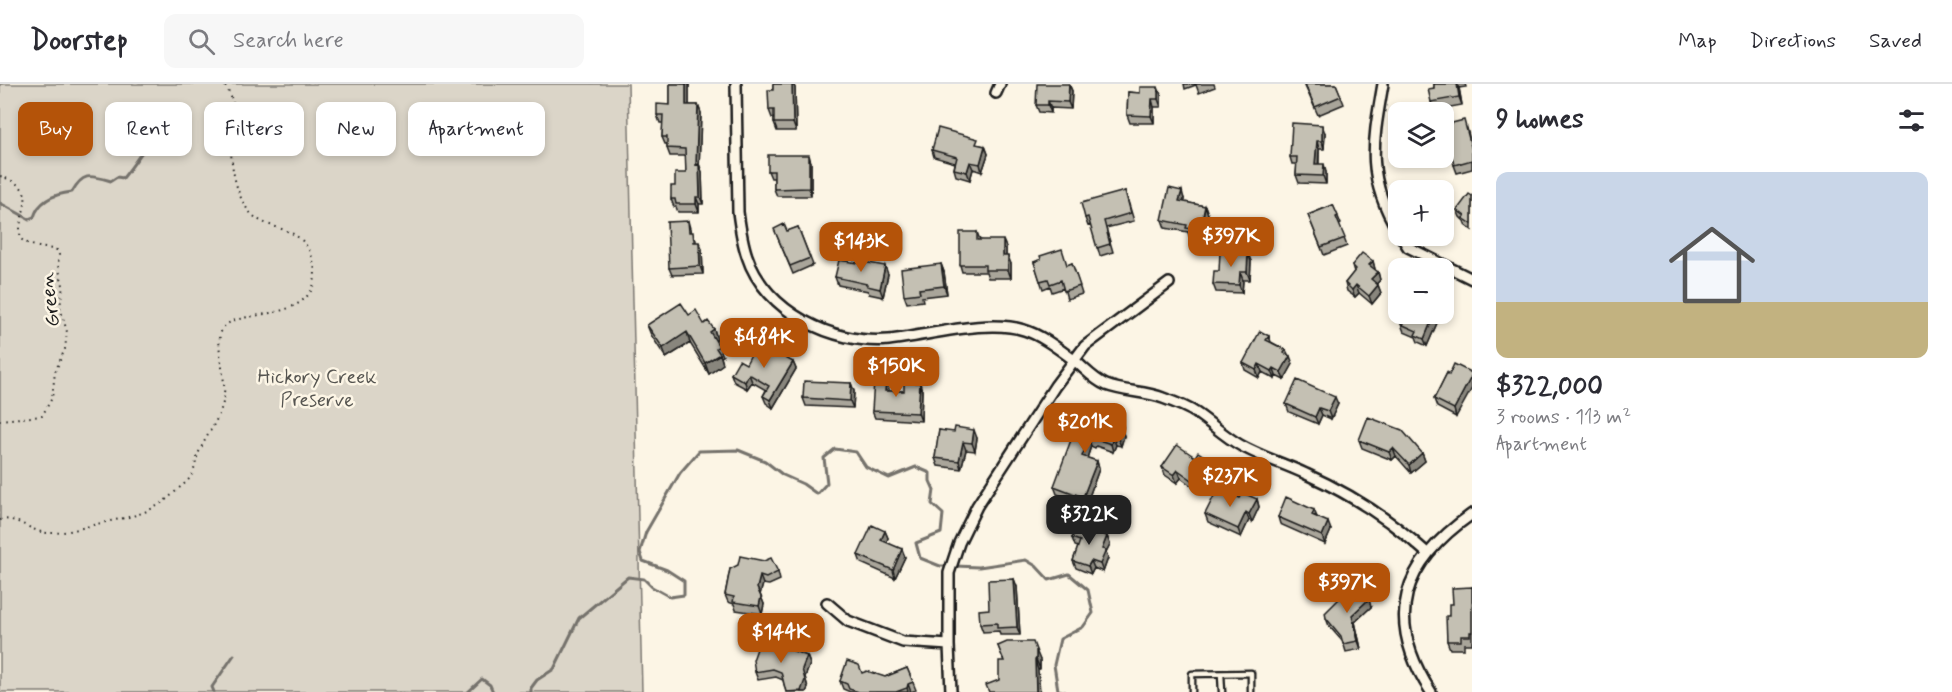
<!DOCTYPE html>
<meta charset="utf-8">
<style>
:root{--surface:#fff;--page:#f7f7f7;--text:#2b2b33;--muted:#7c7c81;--line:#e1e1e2;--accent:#b45309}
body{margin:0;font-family:Mynerve,sans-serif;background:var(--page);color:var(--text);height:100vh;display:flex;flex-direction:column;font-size:22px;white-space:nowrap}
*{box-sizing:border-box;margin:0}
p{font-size:20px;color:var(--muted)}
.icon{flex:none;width:33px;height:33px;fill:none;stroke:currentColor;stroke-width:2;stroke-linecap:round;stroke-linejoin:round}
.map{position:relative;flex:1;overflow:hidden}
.panel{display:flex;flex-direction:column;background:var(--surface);width:480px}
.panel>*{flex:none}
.banner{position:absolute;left:18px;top:18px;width:570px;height:54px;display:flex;gap:12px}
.tools{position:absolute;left:1388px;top:18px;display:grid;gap:12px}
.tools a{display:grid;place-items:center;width:66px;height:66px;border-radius:12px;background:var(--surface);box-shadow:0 3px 9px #0003;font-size:30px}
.price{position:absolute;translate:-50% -51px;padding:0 14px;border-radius:12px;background:var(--accent);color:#fff;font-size:20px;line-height:39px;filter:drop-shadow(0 2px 3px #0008)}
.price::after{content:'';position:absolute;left:50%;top:36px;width:18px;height:14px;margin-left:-9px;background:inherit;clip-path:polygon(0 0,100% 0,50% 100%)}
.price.active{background:#222;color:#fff}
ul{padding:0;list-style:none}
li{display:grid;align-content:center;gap:12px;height:318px;padding:0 24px}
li+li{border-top:2px solid var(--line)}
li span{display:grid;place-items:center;height:186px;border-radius:12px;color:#555}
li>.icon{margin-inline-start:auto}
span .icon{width:108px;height:108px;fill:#fffc;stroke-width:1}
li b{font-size:26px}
h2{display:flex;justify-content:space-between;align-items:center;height:72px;padding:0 24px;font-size:26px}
.chip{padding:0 21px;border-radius:12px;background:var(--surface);box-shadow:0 3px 9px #0003;font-size:21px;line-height:54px}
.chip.active{background:var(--accent);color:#fff}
header{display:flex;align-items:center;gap:36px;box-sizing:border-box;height:84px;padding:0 30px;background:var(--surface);border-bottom:2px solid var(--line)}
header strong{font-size:28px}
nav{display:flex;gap:33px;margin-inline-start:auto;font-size:21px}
.search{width:420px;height:54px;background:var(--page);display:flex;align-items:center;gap:15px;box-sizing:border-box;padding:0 21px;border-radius:12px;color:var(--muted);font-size:22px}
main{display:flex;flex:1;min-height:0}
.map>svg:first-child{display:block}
.green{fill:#dbd5c8;stroke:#7c7872;stroke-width:1.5}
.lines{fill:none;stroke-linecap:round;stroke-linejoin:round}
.stream{stroke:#75726c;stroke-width:3}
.service-casing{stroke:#1c1c1c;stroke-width:9}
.minor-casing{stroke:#1c1c1c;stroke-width:14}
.path{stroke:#1c1c1c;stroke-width:2;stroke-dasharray:1.5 4.5;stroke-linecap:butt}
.service{stroke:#fcf5e5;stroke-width:4.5}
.minor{stroke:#fcf5e5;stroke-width:9}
.wall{fill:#a9a59a;stroke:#1c1c1c;stroke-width:1.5}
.shaded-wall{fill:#89867d;stroke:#1c1c1c;stroke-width:1.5}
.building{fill:#c4c0b3;stroke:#1c1c1c;stroke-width:1.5}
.labels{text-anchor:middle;stroke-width:5;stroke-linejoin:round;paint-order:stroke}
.street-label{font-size:20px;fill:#1c1c1c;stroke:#fcf5e5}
.park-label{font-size:20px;fill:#555450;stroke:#fcf5e5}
</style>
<header>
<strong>Doorstep</strong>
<div class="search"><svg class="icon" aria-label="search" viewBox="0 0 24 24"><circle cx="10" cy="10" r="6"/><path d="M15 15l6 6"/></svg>Search here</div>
<nav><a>Map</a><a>Directions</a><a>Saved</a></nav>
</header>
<main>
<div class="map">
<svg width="1472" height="608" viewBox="0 0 1472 608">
<rect width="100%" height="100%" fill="#fcf5e5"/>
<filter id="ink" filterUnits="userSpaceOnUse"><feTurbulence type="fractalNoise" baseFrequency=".0167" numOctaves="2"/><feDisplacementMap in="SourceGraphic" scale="12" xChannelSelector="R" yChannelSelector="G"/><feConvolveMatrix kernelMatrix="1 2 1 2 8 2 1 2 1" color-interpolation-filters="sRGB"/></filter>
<g filter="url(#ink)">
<path class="green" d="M0,0h628l14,608h-642z"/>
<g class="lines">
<path class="stream" d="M0,119l29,16 5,-2c5,-17 21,-23 38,-25 11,-20 18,-17 39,-11l6,-4 6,1c10,-12 17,-24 27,-37l-2,-8 4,-9
M955,482l24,1 47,-7 10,6 13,14 20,-6 19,16 5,23 -10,14 -23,12 -6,26 4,25 7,2
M214,608l-2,-5 22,-32
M468,608l14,-13 8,6 3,7
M531,608v-4l6,-8 17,-11 25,-51 49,-41 16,2 8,8 18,10 14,-2v-14l-17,-11 -24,-9 -3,-9 6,-20 34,-59 19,-22 39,-1 27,11 18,14 20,9 14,10 10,-11 -3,-25 11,-9 21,3 10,15 23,11 27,-11 14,6v8l4,9 -2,14 11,10 -2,19 -25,10 4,15 20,8h8"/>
<defs>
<path id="service" d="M1221,590l1,18
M1192,608v-18l59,-1v19"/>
<path id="minor" d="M736,0l2,128c2,15 4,30 9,44 18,56 87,89 142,84 39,-4 98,-22 135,-10 17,5 35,19 50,30 11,9 19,19 32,25 18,7 39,6 57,13 11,4 24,9 33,15 15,10 28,23 44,32 21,12 45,19 66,29 45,20 85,46 121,79
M1383,0c-10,58 -18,93 15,147
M996,9l4,-9
M1401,152l7,11 64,32
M827,519l21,18 55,21 46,3
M951,608l-2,-47v-72l10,-30 18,-37 78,-120 30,-40 84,-63
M1431,608c-48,-74 -29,-129 41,-178"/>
</defs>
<use href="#service" class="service-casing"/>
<use href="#minor" class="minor-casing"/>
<path class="path" d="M0,92c46,15 14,36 21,63 11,9 23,8 36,11l2,5 -1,11 5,19 -3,22 7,25 -2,17 -10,23 -3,26 -10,18 -42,4
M0,436c17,-4 31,12 47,13 18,1 37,-6 54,-10 33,-7 52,-9 77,-34 6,-5 13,-10 15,-17 3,-7 3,-15 7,-22 7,-15 17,-28 22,-44 8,-24 -9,-60 0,-76 10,-20 65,-9 86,-35 7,-8 8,-19 6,-30 -9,-45 -48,-30 -66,-55 -13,-17 -18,-49 -17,-70 1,-27 10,-28 -7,-56"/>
<use href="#service" class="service"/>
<use href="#minor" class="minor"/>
</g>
<path class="wall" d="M670,0h19v21h9l3,8 -2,51 3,8 1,32h-4v8h-21l-2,-5h-2l-3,-8 4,-13 11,-13v-17h-16l-3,-8v-4h-2l-3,-7 1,-14h-3l-3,-8 13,-10z
M773,0h20l2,4 1,43h-19l-3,-8v-5h-2l-3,-8 4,-20z
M1069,0l3,7 -1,18 -20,-1v5l-12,-1 -3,-7z
M1184,0h30l1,3 -16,6 -3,-8 -11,4z
M1304,0h32l8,20 -26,11z
M1434,0h31l1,3 -7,1 3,17 -28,5 -3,-8 3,-14z
M1128,8l33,3v12h-7v16h-24l-3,-8z
M1467,44l5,20v21l-15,4 -3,-8z
M1325,49l-1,16h-5v15l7,8v12l-27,-1 -3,-8 1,-11h-5l-2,-7z
M980,61l5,1 3,8 -6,18 -9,-3 -3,11 -14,-4 -2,-7 1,-6 -21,-6 -2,-7z
M811,78v34h-34l-3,-7v-11h-3l-3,-7z
M1125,107l9,30 -28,7 7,24 -13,4 -9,-31 -3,1 -3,-8z
M1472,112v34l-6,-4 -2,-5 -4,-4 -3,-7z
M1184,115v3l21,4 3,8 -5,25 -14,-3 -1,-4 -23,-4 -3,-8z
M1333,121l8,19 -2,1 8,21 -23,9 -16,-40z
M688,137l3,11 5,8v2l6,7 1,25 -31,1 -3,-7z
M798,143l15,38 -20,9 -16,-38z
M977,148l3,8 26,7v9l5,8v14h-23l-2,-6h-24l-2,-7z
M1251,177l-1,19h-7l-1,13 -26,-1 -3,-8 6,-13z
M1373,177l2,9 3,2 2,8 -3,4 1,1 3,8 -9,11 -13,-11 -4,4 -8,-6 -2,-8 9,-11 -2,-7z
M1034,178l34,3 4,-2 10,31 -15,5 -3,-11 -12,4 -2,-6 -7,3z
M941,180l3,8 3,22 -25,3 1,4 -16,2 -3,-8z
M888,190l-5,23 -14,-3 -1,-3 -30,-6 -3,-8z
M1395,229l39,2 3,8 -10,23 -9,-4 -2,-5 -12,-5 -3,-8 1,-2 -4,-1z
M704,240l10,5 3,10 -1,2 3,5 4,10 -2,1 2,7 -14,10 -19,-31 -24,15 -15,-23 -4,-10z
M1269,252l2,6 15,8 7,14 -9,16 -8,-4 -1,3 -13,-7 -3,6 -14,-8 -2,-7z
M764,266l29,12 3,7 -23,39 -7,-5 -3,-7 3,-6 -14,-8 -5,7 -13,-7 -3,-8 15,-10z
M1447,289l9,44 -19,-10 -3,-8z
M886,297l3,10h15l18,-1 -1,31 -46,-3 -3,-7z
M851,299l3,8 -1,17 -47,-2 -3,-8z
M1286,320h52l-7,15 -9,-4 -4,9 -29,-12z
M1095,343h28l-1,3 2,6 -3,10 -5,-1 -3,7 -17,-6 -1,2 -4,-2 -4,12 10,3 2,8 -13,36 -29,-11 -3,-8z
M939,346l38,8 -2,13 -9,-1 -5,19 -23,-3 -3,-8z
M1359,356l63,13 3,8 -14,12 -15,-17 -4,4 -30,-12z
M1162,383l50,1 -15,22 -16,-12 -4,5 -12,-8z
M1240,414l17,1 2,8 -7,15 -3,-2 -8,17 -33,-15 -3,-8z
M1278,433l53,13 -6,14 -45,-20z
M885,447l3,7 -2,4 19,15 -10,21 -34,-15 -3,-8z
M1107,452l3,8 -4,8 2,6 -5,14 -9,-4 -3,6 -15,-6 -3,-7 5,-14 -3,-1 -3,-8z
M730,485l48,3 2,8 -11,5 -6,-1 -3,10 4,10 -2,10 -26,-4 -2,-6 -6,-2 -3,-7z
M1014,495l3,8 3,48h-20l-1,-4 -16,1 -3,-8 9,-15z
M1472,503v57h-8v5h-14l-3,-8 2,-25 4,-12z
M1371,523l-16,15 6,27 -15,3 -3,-10 -14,-16 -3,-8z
M770,558l37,14 3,8 -5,13 3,11 -2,4h-20l-3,-12 -7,-3 -18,3 -3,-8z
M998,562l42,14v9l-41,11 5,-19z
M907,584l9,22 -5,2h-61l-7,-3 -3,-8 22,-8 23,4z"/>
<path class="shaded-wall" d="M686,0h3v28l-3,-7z
M792,0h1l2,4 1,43 -3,-8z
M1069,0l3,7 -1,18 -3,-7z
M1457,0l2,4 3,17 -3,-8z
M1158,3l3,8v12l-3,-8z
M1152,15l2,8v16l-3,-7z
M1048,17l3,7v5l-3,-8z
M698,21l3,8 -2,59 -3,-7z
M1322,41l3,8 -1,16 -2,-8z
M1317,57l2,8 -1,22 -3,-7z
M985,62l3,8 -6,18 -2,-8z
M809,71l2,7v34l-2,-8z
M970,78l3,7 -3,11 -3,-8z
M699,80l3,8 1,32 -3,-7z
M1324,80l2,8v12l-3,-8z
M1182,107l2,8 -2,10 -3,-8z
M696,113l3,7v8l-3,-8z
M1205,122l3,8 -5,25 -3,-8z
M1003,156l3,7v17l-3,-8z
M699,158l3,7 1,25 -3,-8z
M1248,169l3,8 -1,19 -3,-8z
M1008,172l3,8v14l-3,-8z
M1373,177l2,8 -3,4 -3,-8z
M941,180l3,8 3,22 -3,-8z
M885,182l3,8 -5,23 -3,-8z
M1240,188l3,8 -1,13 -3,-8z
M1378,188l2,8 -6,7 -3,-8z
M1356,201l3,8 -4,4 -3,-7z
M1378,201l3,8 -9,11 -3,-8z
M1434,231l3,8 -10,23 -3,-7z
M714,245l3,10 -3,3 -4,-10z
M687,248l3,11 -24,15 -3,-10z
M720,270l3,10 -14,10 -4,-11z
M1290,272l3,8 -9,16 -3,-8z
M793,278l3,7 -23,39 -3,-8z
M1259,280l3,8 -3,6 -3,-8z
M1274,284l2,8 -1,3 -3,-8z
M749,290l3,8 -5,7 -2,-7z
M1472,291v13l-16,29 -2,-8z
M886,297l3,8 -1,9 -3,-7z
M851,299l3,8 -1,17 -3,-7z
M920,299l2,7 -1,31 -3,-8z
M1335,313l3,7 -7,15 -3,-8z
M1319,324l3,7 -4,9 -3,-7z
M1121,335l2,8 -1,3 2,6 -3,10 -3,-7v-12z
M974,346l3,8 -2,13 -3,-8z
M1113,353l3,8 -3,7 -2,-8z
M1089,355l2,7 -6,18 -3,-8z
M963,358l3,8 -5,19 -2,-8z
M1393,364l3,8 -4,4 -3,-8z
M1422,369l3,8 -14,12 -2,-8z
M1210,376l2,8 -15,22 -2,-8z
M1097,377l2,8 -13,36 -3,-8z
M1178,386l3,8 -4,5 -3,-8z
M1257,415l2,8 -7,15 -3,-8z
M1314,426l3,7 -5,-2z
M1246,428l3,8 -8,17 -3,-8z
M1328,438l3,8 -6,14 -3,-8z
M885,447l3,7 -4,10 -3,-8z
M1107,452l3,8 -4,8 2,6 -5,14 -3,-8 2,-15z
M902,465l3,8 -10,21 -2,-8z
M1091,477l3,7 -3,6 -3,-8z
M760,492l3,8 -3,11 -3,-7z
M1014,495l3,8 3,48 -3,-8z
M761,513l3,7 -2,10 -3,-8z
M1369,515l2,8 -16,15 6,27 -3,-8 -6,-26z
M1036,566l4,10v9l-4,-10z
M807,572l3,8 -5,13 3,11 -2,4h-5l1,-23z
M1035,576l3,10 2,22h-4z
M908,600l3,8h-3l-1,-4z"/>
<path class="building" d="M670,0h16v21h12l-2,60 3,-1 1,33h-4v7h-20l-1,-5h-4v-13h4v-13h11l-1,-24 -18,-1v-11h-5l1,-22h-6v-11l13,1z
M773,0h19l1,39h-19v-13h-5l-1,-20h5z
M1037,0h32l-1,18 -20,-1v4h-12z
M1305,0h31l5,12 -26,11z
M1434,0h23l2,13 -28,5 -3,-13 6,-1z
M1140,3h18v12h-6l-1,17 -24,-1 1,-23 12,1z
M1464,36l8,30v10l-18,5 -10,-40z
M1292,39l30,2v16h-5l-2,23h9l-1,12 -27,-1 1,-18h-7z
M938,44l40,11 -2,5 9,2 -5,18 -10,-2 -3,10 -13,-3 3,-12 -25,-7z
M768,71h41v33l-35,1v-18h-6z
M1169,104l13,3 -3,10 26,5 -5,25 -14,-3 1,-3 -25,-5z
M1125,107l6,22 -27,8 6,23 -13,4 -9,-31 -3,1 -4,-15z
M1469,110l3,2v28l-9,-6 2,-2 -8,-6z
M1333,121l5,11 -2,1 9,21 -24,9 -13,-32z
M688,137l1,11h4l1,10h5l1,24 -31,2 -2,-46z
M784,140l3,7 11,-4 12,31 -20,8 -16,-37z
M960,148h17v8h26v16h5v14h-23v-5h-25z
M1062,165l5,16 5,-2 8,23 -16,5 -3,-11 -11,4 -2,-5 -8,2 -6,-19 7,-3 -1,-3z
M1220,168l28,1 -1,19h-7l-1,13 -26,-1 1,-13h5z
M1362,169l11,8 -4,4 9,7 -7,7 7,6 -9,11 -13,-11 -4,5 -7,-7 11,-14 -4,-4z
M839,176l19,3v-2l27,5 -5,23 -13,-3v-2l-32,-7z
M941,180l3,22 -25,3 1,4 -16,2 -3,-26z
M681,219l8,12 7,-5 8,14 4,-3 6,8 -4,3 9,14 -3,2 4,6 -15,9 -18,-31 -24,16 -16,-23z
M1398,222v8h31l5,1 -10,24 -9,-4 2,-4 -16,-7 3,-7 -9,-4z
M1260,247l9,5 -3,4 20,10 -2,3 6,3 -9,16 -7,-4 -2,3 -13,-7 -3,6 -13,-7z
M756,261l8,5 2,-3 27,15 -23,38 -7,-4 6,-10 -20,-12 -4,8 -14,-8 8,-14 7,4z
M1454,280l18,9v2l-18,34 -20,-10 13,-26 2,2z
M874,296l12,1 -1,10h19v-9l16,1 -2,30 -46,-2z
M1297,296l38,17 -7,14 -9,-3 -4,9 -29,-13z
M804,297l47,2 -1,18 -47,-3z
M1100,328l21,7 -3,8 3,1 -3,11 -5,-2 -2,7 -18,-6v2l-4,-1 -7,17 15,5 -14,36 -29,-11 24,-65 17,6z
M1368,333l34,13 20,23 -13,12 -16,-17 -4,4 -30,-12z
M955,343l19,3 -2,13 -9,-1 -4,19 -24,-3 4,-28 15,2z
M1177,361l18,12 3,-5 12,8 -15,22 -17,-12 -4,5 -12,-8z
M1218,404l22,10 3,-5 14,6 -8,15 -3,-2 -8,17 -33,-15z
M1286,413l28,13 -2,5 16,7 -6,14 -44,-19z
M872,441l13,6 -4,9 21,9 -9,21 -35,-15z
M1078,441l29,11 -5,13 4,1 -6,14 -9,-3 -3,5 -15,-5 7,-20 -8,-3z
M740,472l24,5 7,-3 7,14 -12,6 -6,-2 -3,12 4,9 -2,9 -26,-4 1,-5 -9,-2 5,-26 8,-4z
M1014,495l3,48 -20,1v-5l-17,1 -1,-14 10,-1 -1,-29z
M1354,500l15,15 -17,16 6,26 -15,3 -2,-8 -15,-18 -1,-5z
M1472,503v45h-2v4h-9v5h-14l-1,-25h3v-12h4l-1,-16z
M770,556v2l37,14 -5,13 3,11 -4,11 -15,1 -5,-20 -8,-3 -18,3 -2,-12 6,-17z
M1007,558h26l3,8v9l-1,1 1,32h-47l-3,-7 13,-5v-19h5l-6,-15z
M847,577l12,4 3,8 5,-2 18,6 22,-9 6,14 -5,2 -1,4 -11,4h-37l-10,-3 -2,-5 -7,-3z"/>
</g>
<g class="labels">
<g class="street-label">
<text transform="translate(49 216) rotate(-97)" y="7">Green</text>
</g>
<g class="park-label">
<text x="317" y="299">Hickory Creek<tspan x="317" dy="23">Preserve</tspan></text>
</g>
</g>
</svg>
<div class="tools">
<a><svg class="icon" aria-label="layers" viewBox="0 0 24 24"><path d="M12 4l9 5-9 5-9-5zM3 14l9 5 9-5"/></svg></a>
<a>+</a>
<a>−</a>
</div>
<b class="price" style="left:1231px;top:184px">$397K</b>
<b class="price" style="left:861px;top:189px">$143K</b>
<b class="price" style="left:764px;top:285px">$484K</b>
<b class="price" style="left:896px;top:314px">$150K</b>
<b class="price" style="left:1085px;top:370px">$201K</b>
<b class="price" style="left:1230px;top:424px">$237K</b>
<b class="price active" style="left:1089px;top:462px">$322K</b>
<b class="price" style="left:1347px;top:530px">$397K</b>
<b class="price" style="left:781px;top:580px">$144K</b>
<div class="banner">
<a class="chip active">Buy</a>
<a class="chip">Rent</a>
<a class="chip">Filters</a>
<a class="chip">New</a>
<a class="chip">Apartment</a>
</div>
</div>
<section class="panel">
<h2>9 homes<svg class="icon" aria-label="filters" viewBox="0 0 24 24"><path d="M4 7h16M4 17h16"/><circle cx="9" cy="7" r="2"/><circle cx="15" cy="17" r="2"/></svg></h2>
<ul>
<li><span style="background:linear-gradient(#c9d6e8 70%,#c2b280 0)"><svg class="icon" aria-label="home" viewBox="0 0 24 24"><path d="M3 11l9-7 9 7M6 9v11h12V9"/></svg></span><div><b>$322,000</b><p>3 rooms · 113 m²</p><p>Apartment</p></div></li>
</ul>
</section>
</main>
